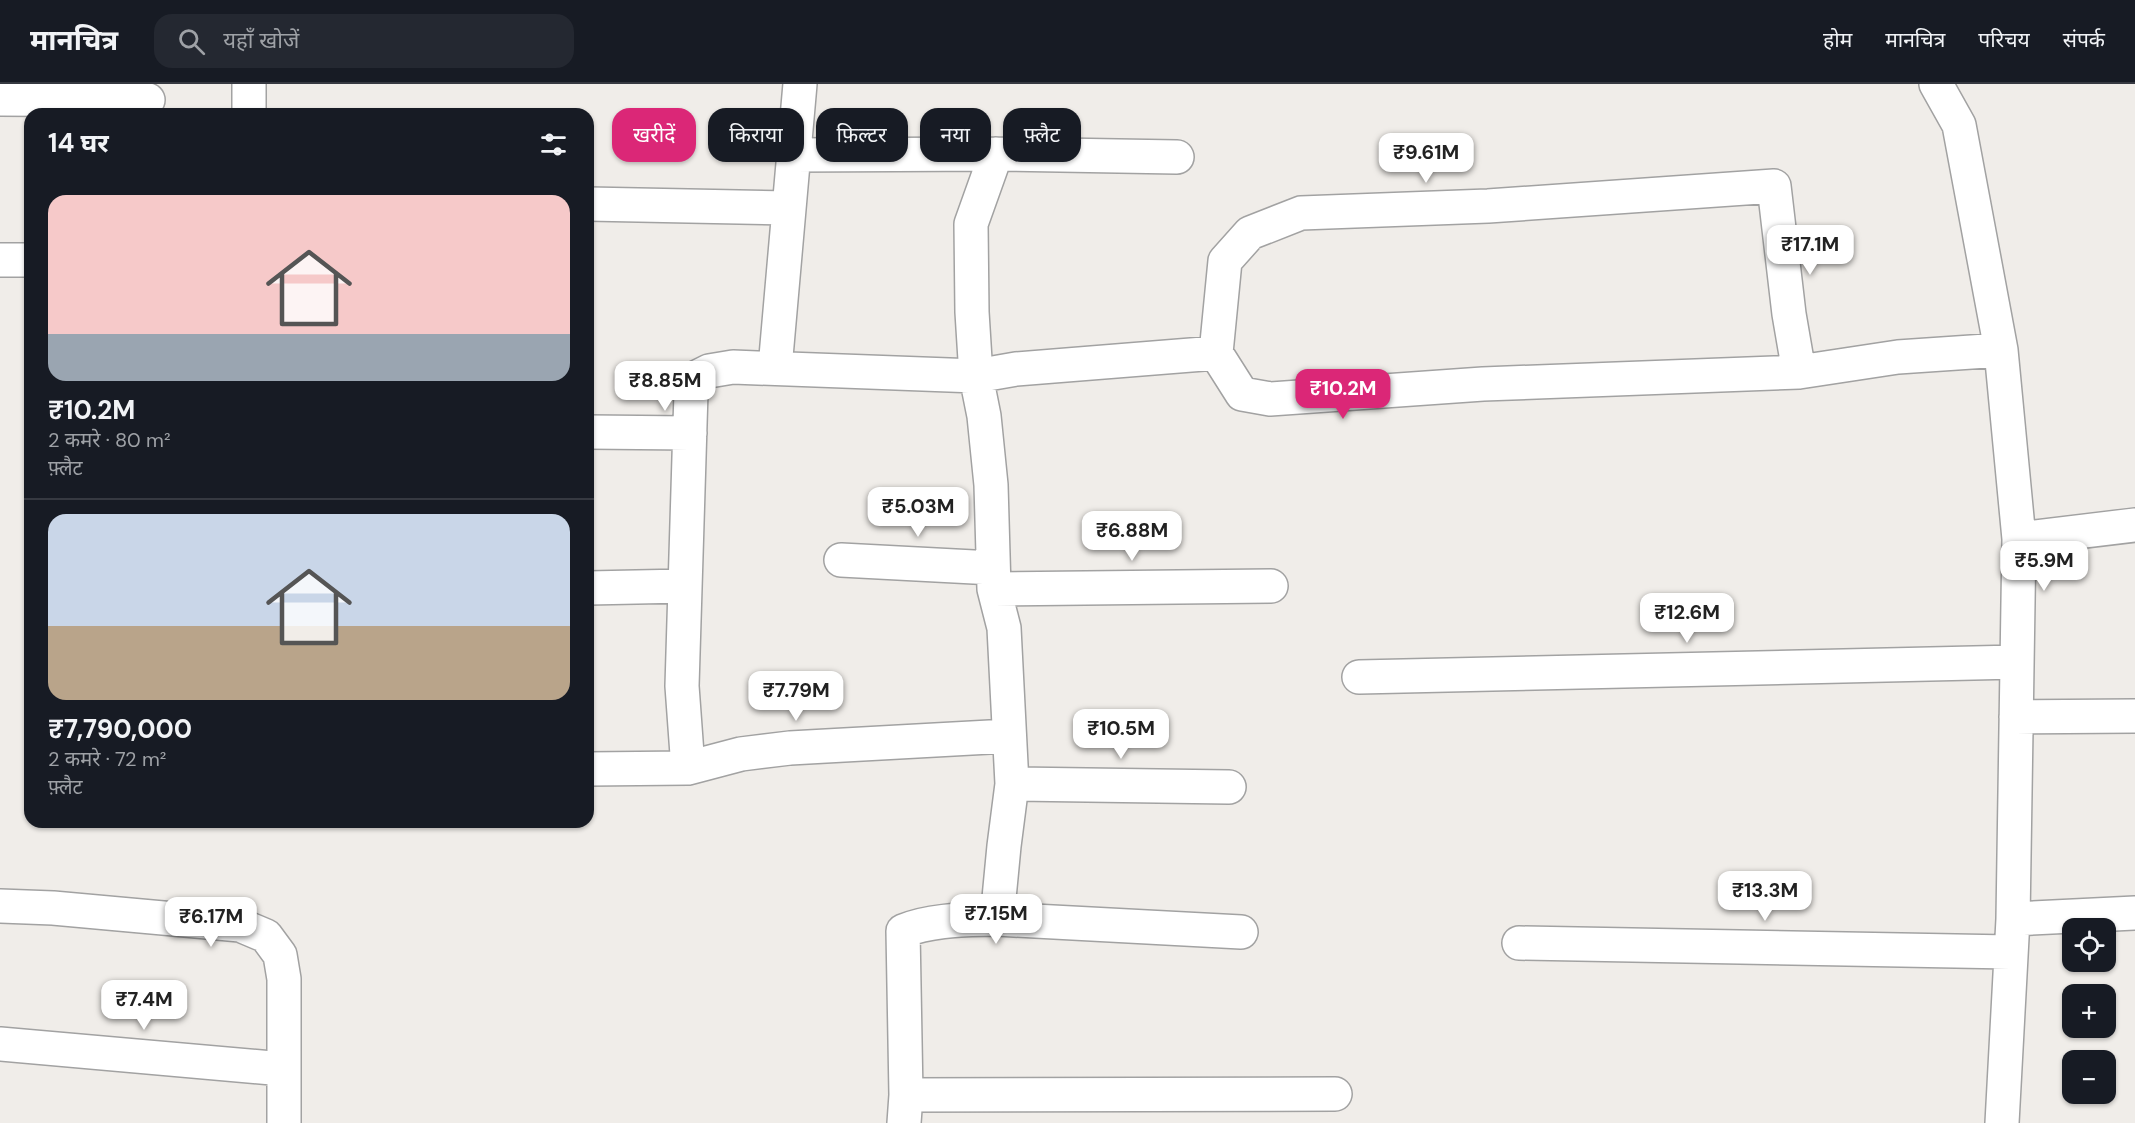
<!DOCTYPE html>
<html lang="hi">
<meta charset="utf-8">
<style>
:root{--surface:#171b24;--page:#242831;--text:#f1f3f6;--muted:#9ea1a6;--line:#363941;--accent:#db2777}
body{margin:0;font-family:"DM Sans","Noto Sans Devanagari",sans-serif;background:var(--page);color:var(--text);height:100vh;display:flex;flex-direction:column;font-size:22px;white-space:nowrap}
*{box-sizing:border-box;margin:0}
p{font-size:20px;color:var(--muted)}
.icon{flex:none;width:33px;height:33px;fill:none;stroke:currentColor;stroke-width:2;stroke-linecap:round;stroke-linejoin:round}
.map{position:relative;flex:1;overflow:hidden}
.details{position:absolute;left:24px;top:24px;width:570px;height:720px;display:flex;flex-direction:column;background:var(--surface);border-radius:18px;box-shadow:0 2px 4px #0004}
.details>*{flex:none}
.top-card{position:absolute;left:612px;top:24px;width:570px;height:54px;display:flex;gap:12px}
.fabs{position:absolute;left:2062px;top:834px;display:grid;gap:12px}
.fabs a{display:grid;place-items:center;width:54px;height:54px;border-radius:12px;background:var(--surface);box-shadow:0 2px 4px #0004;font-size:30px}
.price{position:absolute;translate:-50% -51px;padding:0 14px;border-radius:12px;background:#fff;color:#222;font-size:20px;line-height:39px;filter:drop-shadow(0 2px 3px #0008)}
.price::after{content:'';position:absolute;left:50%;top:36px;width:18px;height:14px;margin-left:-9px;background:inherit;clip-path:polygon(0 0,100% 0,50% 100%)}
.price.selected{background:var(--accent);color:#fff}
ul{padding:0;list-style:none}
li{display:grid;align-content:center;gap:12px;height:318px;padding:0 24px}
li+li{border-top:2px solid var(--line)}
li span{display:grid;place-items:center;height:186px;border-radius:18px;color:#555}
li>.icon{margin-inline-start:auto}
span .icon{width:108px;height:108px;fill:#fffc;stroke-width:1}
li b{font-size:26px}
h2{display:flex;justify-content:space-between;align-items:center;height:72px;padding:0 24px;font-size:26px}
.pill{padding:0 21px;border-radius:18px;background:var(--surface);box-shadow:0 2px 4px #0004;font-size:21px;line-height:54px}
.pill.selected{background:var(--accent);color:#fff}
header{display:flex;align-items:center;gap:36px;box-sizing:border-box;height:84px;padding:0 30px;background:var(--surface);border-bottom:2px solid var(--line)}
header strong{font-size:28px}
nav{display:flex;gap:33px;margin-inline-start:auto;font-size:21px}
.search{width:420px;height:54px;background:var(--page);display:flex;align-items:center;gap:15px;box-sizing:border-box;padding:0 21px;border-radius:18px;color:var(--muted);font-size:22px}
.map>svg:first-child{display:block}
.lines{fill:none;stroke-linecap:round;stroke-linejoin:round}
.street-casing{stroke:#a2a2a2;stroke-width:36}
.street{stroke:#fff;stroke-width:33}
</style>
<header>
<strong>मानचित्र</strong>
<div class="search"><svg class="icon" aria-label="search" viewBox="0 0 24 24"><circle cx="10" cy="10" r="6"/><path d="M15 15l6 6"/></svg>यहाँ खोजें</div>
<nav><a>होम</a><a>मानचित्र</a><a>परिचय</a><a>संपर्क</a></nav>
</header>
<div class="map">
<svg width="2135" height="1039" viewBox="0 0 2135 1039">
<rect width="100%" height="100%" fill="#f0ede9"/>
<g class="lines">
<defs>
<path id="street" d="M1936,0l23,41 42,225 18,189 -6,380 -11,204
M0,15l148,1
M249,30v-30
M996,70l-25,70 1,88 4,64 40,-7 200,-16 26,41 28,5 213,-15 316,-12 99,-15 103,-7
M794,71l202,-1 181,3
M588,120l201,4
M0,176h30
M1216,269l9,-92 25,-28 51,-20 187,-7 286,-20 15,128 10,58
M775,284l25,-284
M588,348l102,1
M2019,455l116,-14
M841,476l152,8
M588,504l97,-2
M994,505l277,-3
M1359,593l658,-15
M2016,633l119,-1
M688,684l-6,-82 9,-294 6,-15 12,-6 24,-4 243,9 8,40 7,69 3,104 10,39 8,156 -8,62 -7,73
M588,685l100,-1 53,-14 49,-6 218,-12
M1012,700l217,3
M0,822l53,2 187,17 26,11 14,19 4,24v144
M2013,835l122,-6
M1519,859l491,9
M0,960l283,25
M906,1011l429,-1
M904,1039l2,-28 -3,-164c30,-12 63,-11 94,-12l244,13"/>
</defs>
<use href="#street" class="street-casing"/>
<use href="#street" class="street"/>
</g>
</svg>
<div class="fabs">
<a><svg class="icon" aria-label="locate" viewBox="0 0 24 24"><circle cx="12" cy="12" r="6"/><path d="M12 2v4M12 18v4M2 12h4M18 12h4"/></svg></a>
<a>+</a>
<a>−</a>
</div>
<b class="price" style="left:1426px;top:100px">₹9.61M</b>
<b class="price" style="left:1810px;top:192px">₹17.1M</b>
<b class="price" style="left:665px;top:328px">₹8.85M</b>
<b class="price selected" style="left:1343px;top:336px">₹10.2M</b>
<b class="price" style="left:918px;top:454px">₹5.03M</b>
<b class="price" style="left:1132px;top:478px">₹6.88M</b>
<b class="price" style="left:2044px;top:508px">₹5.9M</b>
<b class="price" style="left:1687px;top:560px">₹12.6M</b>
<b class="price" style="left:796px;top:638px">₹7.79M</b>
<b class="price" style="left:1121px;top:676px">₹10.5M</b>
<b class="price" style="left:1765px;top:838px">₹13.3M</b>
<b class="price" style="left:996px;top:861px">₹7.15M</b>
<b class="price" style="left:211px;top:864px">₹6.17M</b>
<b class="price" style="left:144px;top:947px">₹7.4M</b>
<div class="top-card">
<a class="pill selected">खरीदें</a>
<a class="pill">किराया</a>
<a class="pill">फ़िल्टर</a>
<a class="pill">नया</a>
<a class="pill">फ़्लैट</a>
</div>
<section class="details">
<h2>14 घर<svg class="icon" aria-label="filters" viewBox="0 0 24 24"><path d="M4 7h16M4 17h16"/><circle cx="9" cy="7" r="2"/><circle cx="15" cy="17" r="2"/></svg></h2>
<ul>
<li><span style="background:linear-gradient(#f6c9c9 75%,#9aa5b1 0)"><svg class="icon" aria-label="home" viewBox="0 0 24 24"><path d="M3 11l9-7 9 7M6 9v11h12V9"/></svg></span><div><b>₹10.2M</b><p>2 कमरे · 80 m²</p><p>फ़्लैट</p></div></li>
<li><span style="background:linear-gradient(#c9d6e8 60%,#b9a48a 0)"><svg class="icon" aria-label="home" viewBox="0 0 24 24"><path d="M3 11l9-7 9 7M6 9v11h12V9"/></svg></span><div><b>₹7,790,000</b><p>2 कमरे · 72 m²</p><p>फ़्लैट</p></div></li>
</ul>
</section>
</div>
